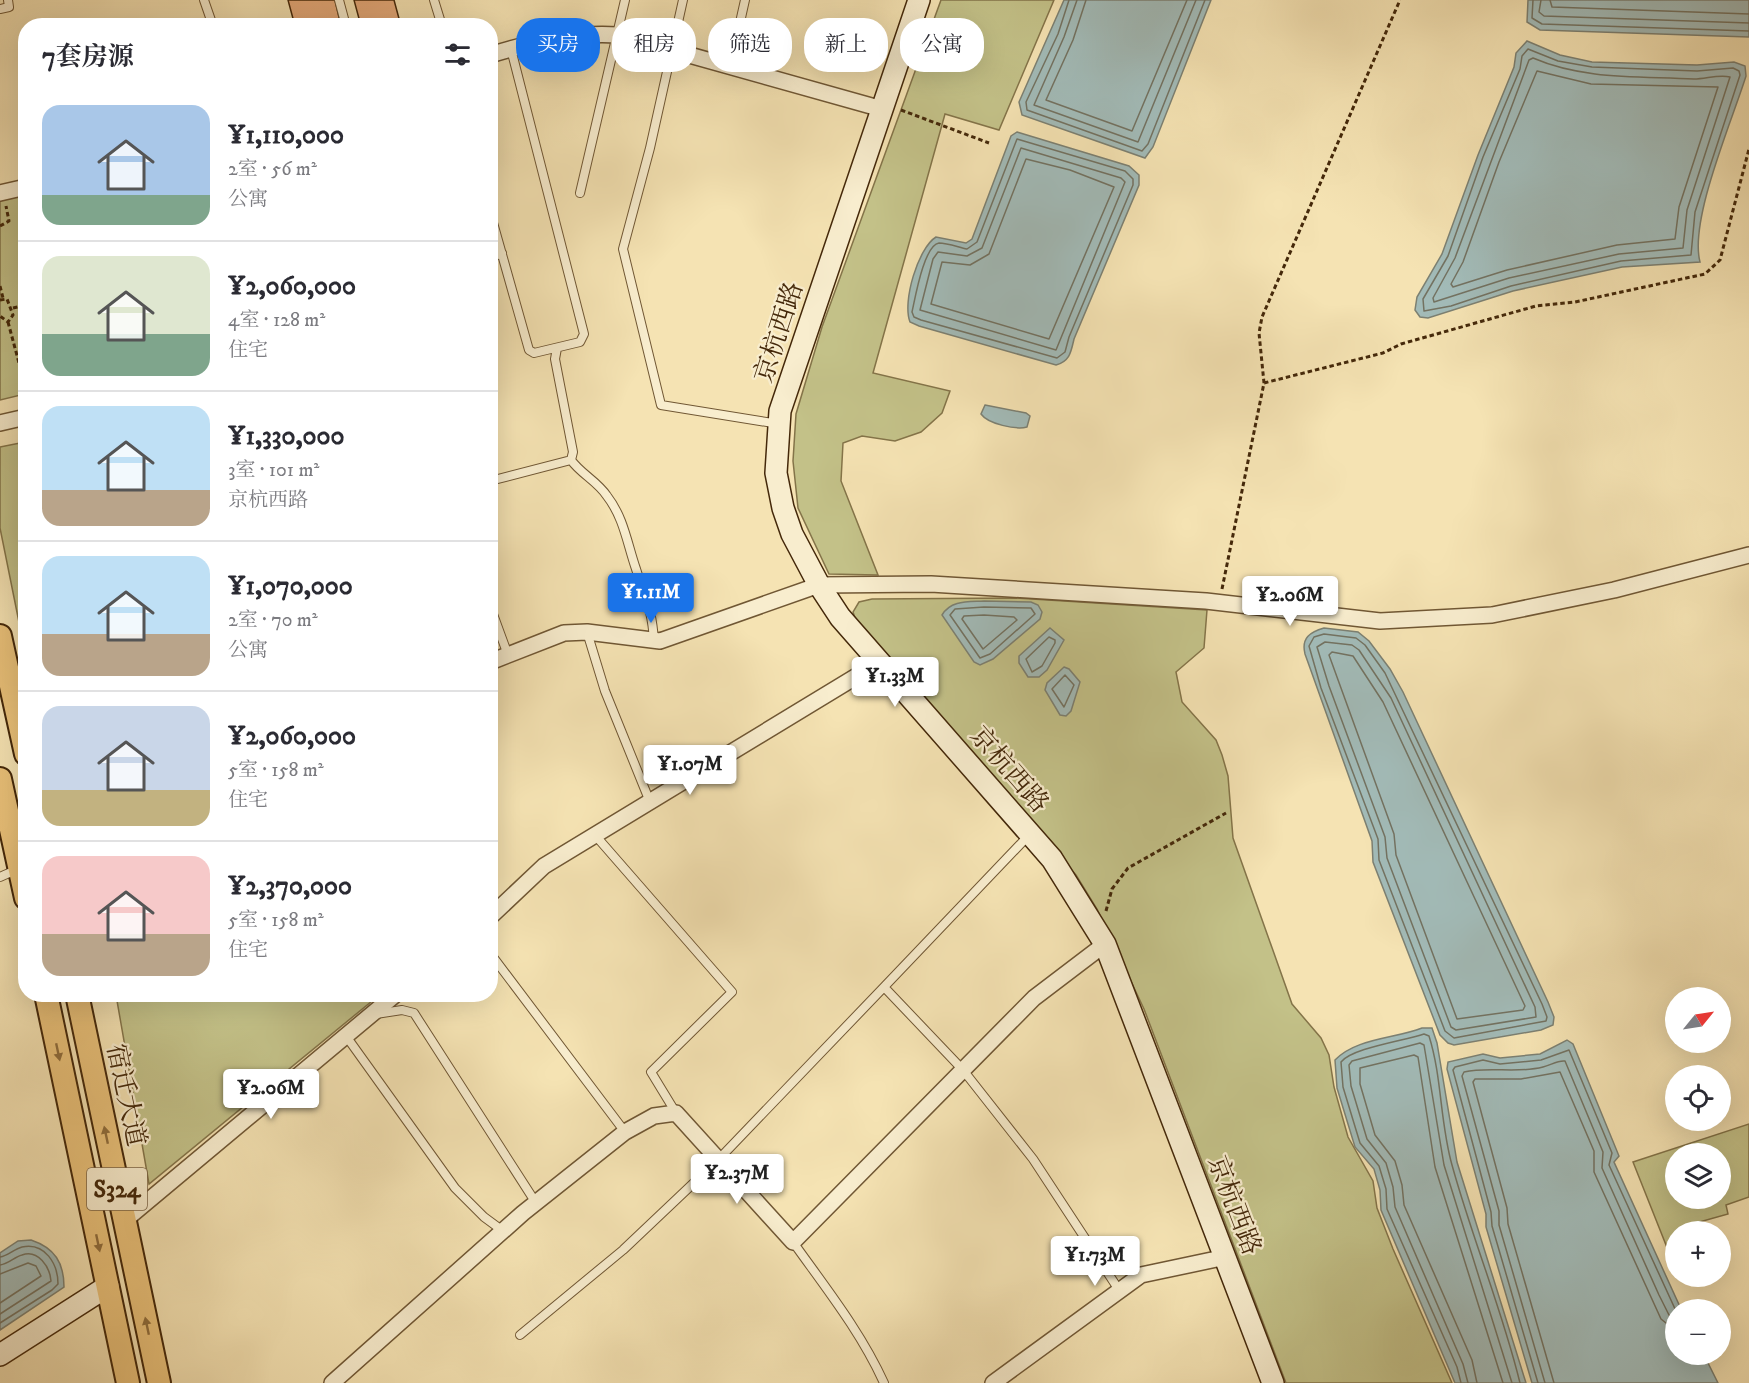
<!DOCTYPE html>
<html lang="zh">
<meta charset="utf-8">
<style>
:root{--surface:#fff;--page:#f2f2f3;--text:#2b2b33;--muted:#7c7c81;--line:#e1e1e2;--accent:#1a73e8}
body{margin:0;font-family:"IM FELL DW Pica","Noto Serif SC",serif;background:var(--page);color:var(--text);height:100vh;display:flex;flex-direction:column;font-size:22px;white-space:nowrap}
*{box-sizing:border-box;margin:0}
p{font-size:20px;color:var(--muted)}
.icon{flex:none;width:33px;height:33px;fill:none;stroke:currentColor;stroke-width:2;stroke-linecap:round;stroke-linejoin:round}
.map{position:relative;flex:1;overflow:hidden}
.side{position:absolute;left:18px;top:18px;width:480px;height:984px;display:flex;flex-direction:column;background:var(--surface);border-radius:24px;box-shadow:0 6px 24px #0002}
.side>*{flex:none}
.hud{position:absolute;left:516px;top:18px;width:570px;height:54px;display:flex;gap:12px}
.needle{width:39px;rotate:60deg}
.controls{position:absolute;left:1665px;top:987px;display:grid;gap:12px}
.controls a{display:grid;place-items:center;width:66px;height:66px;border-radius:50%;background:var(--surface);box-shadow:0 6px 24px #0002;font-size:30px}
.price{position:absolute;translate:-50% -51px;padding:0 14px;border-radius:6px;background:#fff;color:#222;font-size:20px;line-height:39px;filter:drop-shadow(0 2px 3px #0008)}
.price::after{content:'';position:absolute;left:50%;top:36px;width:18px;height:14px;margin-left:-9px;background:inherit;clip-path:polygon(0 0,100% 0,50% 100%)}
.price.current{background:var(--accent);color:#fff}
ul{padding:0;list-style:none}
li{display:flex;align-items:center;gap:18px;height:150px;padding:0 24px}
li+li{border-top:2px solid var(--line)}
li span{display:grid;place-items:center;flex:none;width:168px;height:120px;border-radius:18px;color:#555}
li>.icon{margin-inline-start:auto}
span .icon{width:72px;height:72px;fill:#fffc;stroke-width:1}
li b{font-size:26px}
h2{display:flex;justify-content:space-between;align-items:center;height:72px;padding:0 24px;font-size:26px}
.pill{padding:0 21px;border-radius:24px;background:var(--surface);box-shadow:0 6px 24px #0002;font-size:21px;line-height:54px}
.pill.current{background:var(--accent);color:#fff}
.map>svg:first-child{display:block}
.green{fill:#c3c188;stroke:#847449;stroke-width:1.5;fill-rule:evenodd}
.water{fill:#a2bbb8;stroke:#7c8072;stroke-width:1.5}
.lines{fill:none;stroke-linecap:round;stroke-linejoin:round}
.shore{stroke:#737261;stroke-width:1.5}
.building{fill:#e5aa7a;stroke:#44280a;stroke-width:1.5}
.lane-casing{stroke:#705734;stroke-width:10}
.street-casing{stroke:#705734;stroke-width:18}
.secondary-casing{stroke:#44280a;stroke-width:24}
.primary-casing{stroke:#44280a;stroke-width:26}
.path{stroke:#44280a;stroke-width:3;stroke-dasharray:4.5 3;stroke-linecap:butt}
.lane{stroke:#f8edce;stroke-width:8}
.street{stroke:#f8edce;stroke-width:15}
.secondary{stroke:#f8edce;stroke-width:21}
.primary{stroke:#eac27a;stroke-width:22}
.oneway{fill:#8f6d3c}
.labels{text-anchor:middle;stroke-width:4.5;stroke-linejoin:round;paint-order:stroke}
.shield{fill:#f8edce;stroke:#7a6345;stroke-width:1.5}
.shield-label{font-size:24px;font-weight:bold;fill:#44280a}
.street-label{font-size:26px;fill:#44280a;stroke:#f8edce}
</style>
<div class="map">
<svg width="1749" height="1383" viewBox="0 0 1749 1383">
<rect width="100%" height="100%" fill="#f5e3b3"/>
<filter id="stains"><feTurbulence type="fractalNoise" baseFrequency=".00333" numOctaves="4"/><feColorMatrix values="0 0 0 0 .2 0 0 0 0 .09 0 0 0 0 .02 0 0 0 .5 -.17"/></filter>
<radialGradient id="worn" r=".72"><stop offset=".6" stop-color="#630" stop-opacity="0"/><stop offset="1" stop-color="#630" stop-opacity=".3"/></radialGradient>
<path class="green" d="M941,0h113l-55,130 -54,-16 -72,259 77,18 -8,22 -21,19 -26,9 -33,-5 -19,7 -2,38 37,94 -49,-1 -31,-66 -5,-47 3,-47 26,-87z
M18,194l8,30 -1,170 -25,6v-201z
M25,442h1l-1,210 -25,-124v-81z
M1015,598l192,12 -3,38 -28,24 6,30 34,38 6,15 6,21 5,62 59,166 29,34 8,17 5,32 14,50 25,44 4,27 16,41 59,134h-166l-142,-374 -47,-100 -21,-34 -218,-248 -5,-15 6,-10 13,-3z
M369,994l3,7 -223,183 -33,-189z
M1749,1124v73l-23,8 2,9 -43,12 1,5 -10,1 -1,21 -5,2 -37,-93zM1676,1154h44v44h-44z"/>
<path class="water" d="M1064,0h147l-58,147 -8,11 -123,-43 -3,-13z
M1528,0h221v37l-209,-7 -13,-8z
M1527,41l33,14 32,7 105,3 37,-3 11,4 1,10c-14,45 -57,144 -46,186l-78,5 -109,24 -85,27 -8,-1 -5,-7 2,-13 25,-43 36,-99 36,-88 2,-14z
M1017,132l112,34 10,9v10l-65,154c-3,13 -4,22 -18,26l-137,-39 -9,-4c-8,-20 8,-74 26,-85l30,6 6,-4 39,-103z
M985,405l41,8 4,3 -3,11c-11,3 -39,-3 -46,-13z
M984,601l47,1 7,3 4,7 -2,7 -47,40 -13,6 -6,-3 -32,-47c9,-15 26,-13 42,-14z
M1050,628l14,12 -17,30 -8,7h-11l-9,-14v-7z
M1324,628l34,4 11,9 21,28 13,23 145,310 6,15 -1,8 -12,5 -87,15 -6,-2 -8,-8 -67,-173 -1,-21 -67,-187c-4,-16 5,-22 19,-26z
M1064,667l5,2 11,13 -9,29 -5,5 -6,-1 -15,-25 2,-7z
M1422,1028h10l5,15 20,119 69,221h-71l-74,-173 -1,-20 -6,-21 -19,-22 -18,-59 -2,-28c21,-22 59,-21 87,-32z
M1567,1040l6,4 46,112 -5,6 67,147 -5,1v44l28,1 14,28h-186l-46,-156v-13l-39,-145 1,-7 35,-8 17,4 40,-4z
M31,1240c24,8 33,23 33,47l-64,43v-77l18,-12z"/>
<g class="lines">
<path class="shore" d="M1069,0l-11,34 -32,68 1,8 115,41 6,-7 57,-144
M1077,0l-13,37 -30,68 104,37 58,-142
M1086,0l-13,40 -27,60 86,31 55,-131
M1533,0l-1,18 10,6 207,7
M1541,0l-2,12 5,4 205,7
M1550,0l2,7 197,7
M1528,49l30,12 34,6 105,4 36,-3 6,3 1,4 -45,137 -4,43 -70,6 -110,25 -60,20 -27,5 -1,-12 25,-43 35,-99 37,-88 2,-13z
M1533,58c51,22 106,18 161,21 12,0 25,-5 36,-2l-43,133 -4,38 -64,6 -110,24 -75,24 -1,-4 22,-40 74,-198z
M1537,71l54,13 127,3 -39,120 -4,32 -58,6 -110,25 -54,17 -2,-3 12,-22 36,-100z
M1017,139l108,32 8,8v6l-64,152 -4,15 -8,6 -136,-38 -7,-3 -2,-5c3,-13 12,-67 27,-69 8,0 19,4 28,6l10,-7z
M1021,148l100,30 4,4 -69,168 -136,-40 13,-51 5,-7 29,4 15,-8z
M1026,159l44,11 44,17 -65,152 -118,-35 11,-42 28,3 19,-11z
M984,607l47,1 4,6 -45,40 -10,4 -30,-43 5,-6z
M984,615l30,2 3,3 -34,29 -21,-30 2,-3z
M1324,634l32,4 9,7 20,28 157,331 5,13 -1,4 -92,17 -9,-7 -66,-171 -1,-21 -57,-151 -12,-42 5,-9z
M1049,637l6,3v3l-13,23 -10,6 -6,-13z
M1325,642l27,3 7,5 32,48 144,309 1,10 -80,13 -5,-3 -64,-169 -2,-21 -56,-151 -12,-39z
M1332,652l21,4 30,46 142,304 -2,4 -66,9 -61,-164 -2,-21 -65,-179z
M1065,675l9,10 -10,22 -12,-18z
M0,1257c8,-1 14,-8 22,-10 23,-5 36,17 36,37l-6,6 -52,33
M0,1265c9,-1 14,-8 22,-10 16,-6 28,12 29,26l-51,33
M0,1274l28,-11 8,3 5,10 -41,27
M1461,1383l-4,-16 -70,-158 -1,-20 -7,-23 -19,-23 -17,-56 -2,-25c11,-14 62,-21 83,-28l5,2c13,41 11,87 23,129 20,73 50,144 68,218
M1468,1383l-5,-19 -68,-157 -2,-20 -7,-24 -19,-24 -16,-53 -2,-21 3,-4 68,-18 4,2 20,120 68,218
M1477,1383l-5,-23 -68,-155 -2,-20 -7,-24 -20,-26 -15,-51v-16l54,-13 4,2 17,110 68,216
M1538,1383l-46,-157 -1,-14 -38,-142 2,-3 28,-7 17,4 41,-4 28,-10 43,103 -3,12 67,146
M1545,1383l-46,-158v-14l-37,-135 2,-4c26,-6 52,2 79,-5 8,-2 15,-7 22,-6l38,91 -1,16 57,127 10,20 7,6
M1554,1383l-46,-159 -1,-16 -34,-126 2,-3h46l39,-7 34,79v21l67,147 15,12"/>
</g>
<path class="building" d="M288,0h47l6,26h-46z
M354,0h40l7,26h-40z"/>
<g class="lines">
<defs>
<path id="lane" d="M204,0l9,26
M339,0l7,26
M434,0l8,26
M683,0l-33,148 -27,101 38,156 118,19
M0,9l9,-2 -1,-7
M730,67l15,-67
M580,193l45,-193
M490,212l39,138 5,3 46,-11 4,-8 -73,-285
M490,258l12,-5
M557,348l-2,11 18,93 -2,8c10,14 26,21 36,36 17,22 20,47 29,73 9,29 16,39 18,72
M490,481l81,-21
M490,606l18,49
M587,632l18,59 45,111
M1030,834l-146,153 79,83 70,89 86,131
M595,835l137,157 -81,80 25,41
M0,877l18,-8
M490,953l135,179
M376,1014l26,-4 12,3 122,190
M346,1036l109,152 29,29 19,14
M793,1242c32,45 68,90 91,141
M520,1335l103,-85 95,-90 166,-173"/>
<path id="street" d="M490,55c42,-13 84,-23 128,-20l264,74
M0,193l26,-6
M0,423l26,-6
M490,662l74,-29 23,-1 73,9 159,-56 112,-1 275,17 174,20 112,-6 122,-25 135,-35
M490,917l54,-51 336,-204
M124,1221l272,-227
M332,1383l191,-170 102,-81 29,-16 22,-3 117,129 241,-244 71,-54
M993,1383l148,-108 85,-18"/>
<path id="secondary" d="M919,0l-139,411 -4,62 7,35 9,26 27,51 21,32 212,242 53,85 168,439
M0,1355l108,-69"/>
<path id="primary" d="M0,636l26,118
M0,779l26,119
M46,994l82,389
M77,994l82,389"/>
</defs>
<use href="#lane" class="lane-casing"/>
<use href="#street" class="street-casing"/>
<use href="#secondary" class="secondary-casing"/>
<use href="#primary" class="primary-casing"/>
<path class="path" d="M901,110l88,33
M0,226l9,-5 -3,-15
M0,286l3,12
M0,300l7,-1 6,16 -5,7 -8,-6
M13,308l13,-3
M8,322l18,67
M1264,383l119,-30 18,-9 135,-38 39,-4 130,-28 15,-14 29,-111
M1222,589l42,-206 -5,-50 3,-16 138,-317
M1106,911l6,-22 16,-21 98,-55"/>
<use href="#lane" class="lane"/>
<use href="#street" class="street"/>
<use href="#secondary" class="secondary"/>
<use href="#primary" class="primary"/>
</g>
<defs><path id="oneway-solid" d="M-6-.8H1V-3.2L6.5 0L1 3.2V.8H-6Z" transform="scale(1.5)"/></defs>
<g class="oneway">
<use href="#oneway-solid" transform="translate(58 1052) rotate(78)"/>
<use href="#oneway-solid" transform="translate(106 1135) rotate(-102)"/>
<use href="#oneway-solid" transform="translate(98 1243) rotate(78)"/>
<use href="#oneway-solid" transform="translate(147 1326) rotate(-102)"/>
</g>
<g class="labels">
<rect class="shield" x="87" y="1168" width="60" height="42" rx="4.5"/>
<g class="shield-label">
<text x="117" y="1197">S324</text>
</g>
<g class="street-label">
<text transform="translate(778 332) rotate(-72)" y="9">京杭西路</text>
<text transform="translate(1010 769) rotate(49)" y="9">京杭西路</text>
<text transform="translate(127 1095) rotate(78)" y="9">宿迁大道</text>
<text transform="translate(1235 1205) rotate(69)" y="9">京杭西路</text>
</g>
</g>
<rect width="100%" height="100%" filter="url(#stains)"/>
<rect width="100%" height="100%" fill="url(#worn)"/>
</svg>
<div class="controls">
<a><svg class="needle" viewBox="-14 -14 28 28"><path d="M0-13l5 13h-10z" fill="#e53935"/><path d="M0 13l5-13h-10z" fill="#7c7c81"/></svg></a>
<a><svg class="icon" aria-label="locate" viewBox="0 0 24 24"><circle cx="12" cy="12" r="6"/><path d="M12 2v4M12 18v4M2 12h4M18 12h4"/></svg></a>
<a><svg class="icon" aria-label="layers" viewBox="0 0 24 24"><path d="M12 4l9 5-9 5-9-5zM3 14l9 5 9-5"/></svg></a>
<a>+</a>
<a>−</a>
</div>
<b class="price current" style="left:651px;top:624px">¥1.11M</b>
<b class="price" style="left:1290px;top:627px">¥2.06M</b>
<b class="price" style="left:895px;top:708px">¥1.33M</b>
<b class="price" style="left:690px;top:796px">¥1.07M</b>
<b class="price" style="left:271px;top:1120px">¥2.06M</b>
<b class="price" style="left:737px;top:1205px">¥2.37M</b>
<b class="price" style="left:1095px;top:1287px">¥1.73M</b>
<div class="hud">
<a class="pill current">买房</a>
<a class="pill">租房</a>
<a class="pill">筛选</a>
<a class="pill">新上</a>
<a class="pill">公寓</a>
</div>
<section class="side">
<h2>7套房源<svg class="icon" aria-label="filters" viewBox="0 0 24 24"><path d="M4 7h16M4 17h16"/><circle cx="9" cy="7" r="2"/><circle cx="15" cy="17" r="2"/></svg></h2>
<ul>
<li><span style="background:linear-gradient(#a9c7e8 75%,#7fa58c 0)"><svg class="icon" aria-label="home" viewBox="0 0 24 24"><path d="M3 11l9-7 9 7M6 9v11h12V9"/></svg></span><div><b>¥1,110,000</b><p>2室 · 56 m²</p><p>公寓</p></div></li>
<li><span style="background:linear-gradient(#dfe7d0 65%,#7fa58c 0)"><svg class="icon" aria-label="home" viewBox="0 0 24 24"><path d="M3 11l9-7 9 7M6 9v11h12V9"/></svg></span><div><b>¥2,060,000</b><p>4室 · 128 m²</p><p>住宅</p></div></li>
<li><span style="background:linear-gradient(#bfe0f5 70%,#b9a48a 0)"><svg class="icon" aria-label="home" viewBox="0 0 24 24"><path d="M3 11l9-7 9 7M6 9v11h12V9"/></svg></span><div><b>¥1,330,000</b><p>3室 · 101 m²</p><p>京杭西路</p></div></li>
<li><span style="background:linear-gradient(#bfe0f5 65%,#b9a48a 0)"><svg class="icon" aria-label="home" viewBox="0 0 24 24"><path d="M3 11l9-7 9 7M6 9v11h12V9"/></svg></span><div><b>¥1,070,000</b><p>2室 · 70 m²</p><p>公寓</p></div></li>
<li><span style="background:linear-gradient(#c9d6e8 70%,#c2b280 0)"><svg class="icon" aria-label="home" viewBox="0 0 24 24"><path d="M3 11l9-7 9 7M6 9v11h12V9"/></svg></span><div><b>¥2,060,000</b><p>5室 · 158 m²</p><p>住宅</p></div></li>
<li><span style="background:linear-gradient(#f6c9c9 65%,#b9a48a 0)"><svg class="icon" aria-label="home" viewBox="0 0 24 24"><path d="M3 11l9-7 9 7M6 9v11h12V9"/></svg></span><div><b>¥2,370,000</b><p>5室 · 158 m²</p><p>住宅</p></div></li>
</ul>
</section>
</div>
